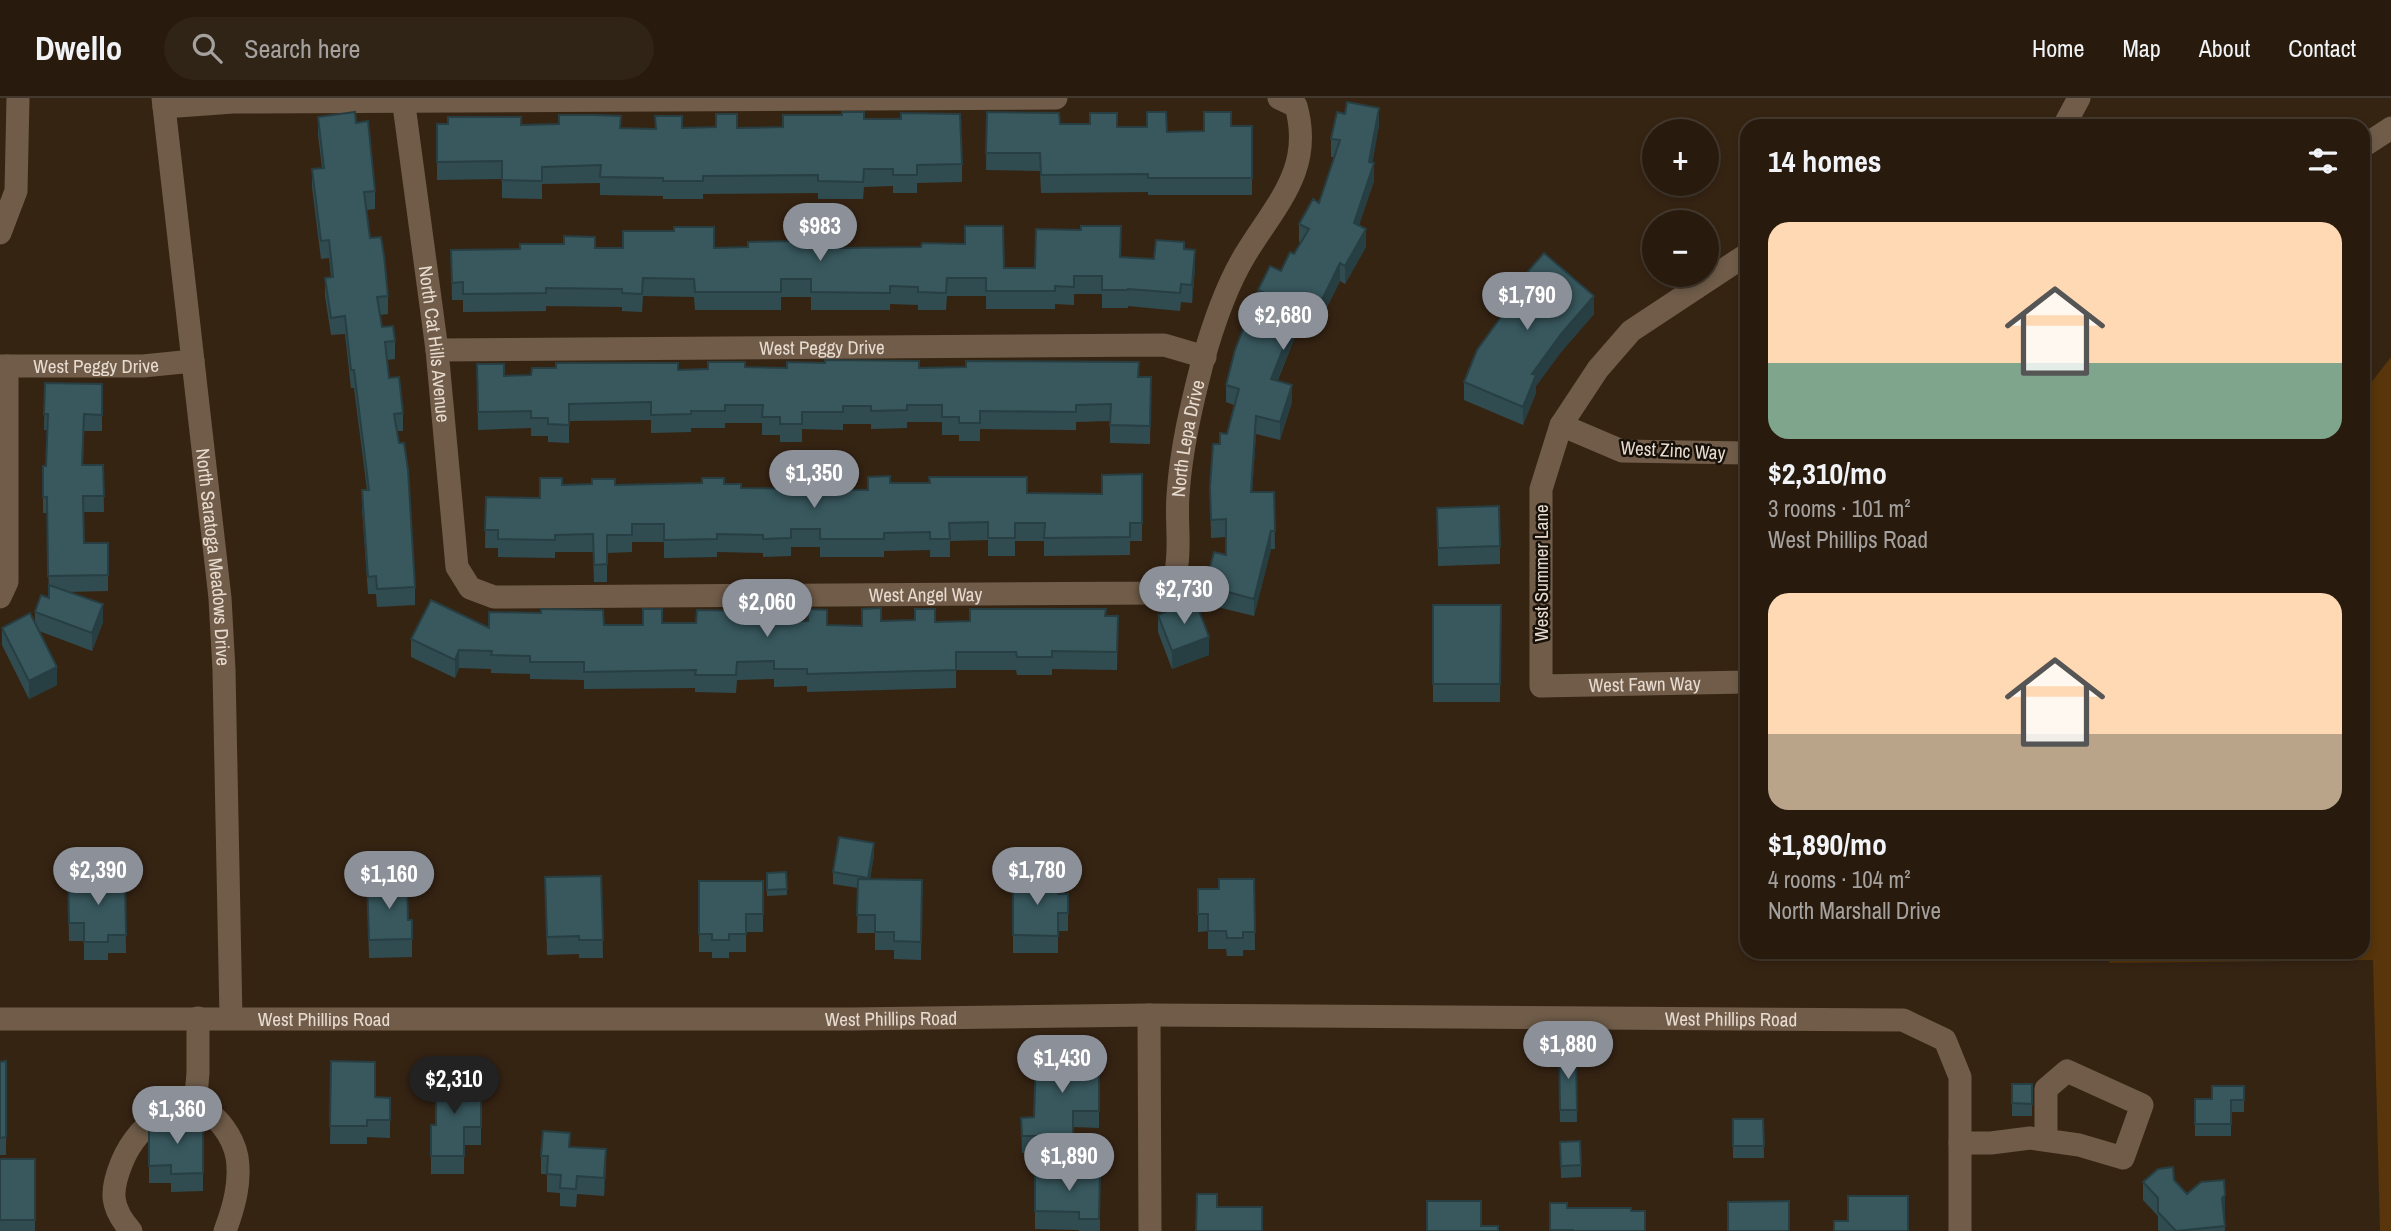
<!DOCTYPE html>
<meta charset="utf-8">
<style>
:root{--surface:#281b0e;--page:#302417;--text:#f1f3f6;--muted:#a5a19e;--line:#44392e;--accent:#8c9099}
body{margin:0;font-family:"Archivo Narrow",sans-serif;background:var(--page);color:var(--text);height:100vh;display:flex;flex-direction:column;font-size:26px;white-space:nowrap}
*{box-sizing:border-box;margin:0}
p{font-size:23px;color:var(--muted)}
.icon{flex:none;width:38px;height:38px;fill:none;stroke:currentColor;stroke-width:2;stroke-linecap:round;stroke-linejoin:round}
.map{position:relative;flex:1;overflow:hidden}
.details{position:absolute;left:1740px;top:21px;width:630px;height:840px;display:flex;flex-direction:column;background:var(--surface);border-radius:21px;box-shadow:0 4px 10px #0003,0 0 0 2px var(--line)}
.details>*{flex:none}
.buttons{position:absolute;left:1642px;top:21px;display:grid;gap:14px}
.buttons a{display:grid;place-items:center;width:77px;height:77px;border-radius:50%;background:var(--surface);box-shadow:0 4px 10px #0003,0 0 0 2px var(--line);font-size:35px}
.price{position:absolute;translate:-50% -60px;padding:0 16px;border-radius:24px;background:var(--accent);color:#fff;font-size:23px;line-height:46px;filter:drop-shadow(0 2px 4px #0008)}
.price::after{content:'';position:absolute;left:50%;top:42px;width:21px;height:16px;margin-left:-10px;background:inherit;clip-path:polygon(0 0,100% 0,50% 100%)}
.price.on{background:#222;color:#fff}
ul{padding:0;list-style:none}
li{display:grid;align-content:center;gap:14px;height:371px;padding:0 28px}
li span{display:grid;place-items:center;height:217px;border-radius:21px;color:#555}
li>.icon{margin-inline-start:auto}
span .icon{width:126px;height:126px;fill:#fffc;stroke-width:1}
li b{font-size:30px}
h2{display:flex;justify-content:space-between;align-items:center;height:84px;padding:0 28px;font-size:30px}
header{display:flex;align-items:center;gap:42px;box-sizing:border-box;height:98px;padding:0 35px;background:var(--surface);border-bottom:2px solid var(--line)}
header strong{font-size:33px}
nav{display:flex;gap:38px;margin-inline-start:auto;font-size:24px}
.search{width:490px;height:63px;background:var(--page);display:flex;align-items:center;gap:18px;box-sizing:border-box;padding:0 24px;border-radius:38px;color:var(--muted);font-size:26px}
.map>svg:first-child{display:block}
.green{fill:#58350a}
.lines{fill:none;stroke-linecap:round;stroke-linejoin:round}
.minor{stroke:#705c49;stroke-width:23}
.wall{fill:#304c51}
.shaded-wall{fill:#273e42}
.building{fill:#38585e;stroke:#273e42;stroke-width:2}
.labels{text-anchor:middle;stroke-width:5;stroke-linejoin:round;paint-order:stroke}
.street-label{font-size:19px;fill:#e7dbd0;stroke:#171008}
</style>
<header>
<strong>Dwello</strong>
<div class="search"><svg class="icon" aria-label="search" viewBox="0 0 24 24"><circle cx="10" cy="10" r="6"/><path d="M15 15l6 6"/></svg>Search here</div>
<nav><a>Home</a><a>Map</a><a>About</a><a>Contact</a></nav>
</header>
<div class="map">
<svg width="2391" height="1133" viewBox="0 0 2391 1133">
<rect width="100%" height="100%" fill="#362413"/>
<path class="green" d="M2391,259v874h-11l-7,-271 -264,3 5,-11h248l1,-559z"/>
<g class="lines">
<g class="minor">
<path id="s1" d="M163,0l57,500 4,72 7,348"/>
<path id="s2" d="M403,0l34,252 20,217 13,21 24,9 663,-4c12,-7 19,-14 20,-29 3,-23 -1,-46 1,-69 3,-45 13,-88 24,-131 10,-36 23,-76 43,-109 30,-50 69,-85 51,-149l-17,-8"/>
<path d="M164,9l69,-5 823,-4"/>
<path d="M2064,28l15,-28"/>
<path d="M2362,49l29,-19"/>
<path d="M0,135l16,-42 2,-93"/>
<path id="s3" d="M1746,157l-115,76 -33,38 -37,56 -20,64v197l205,-4"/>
<path id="s4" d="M437,252l727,-5 41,12"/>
<path id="s5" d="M0,268h143l50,-5"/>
<path d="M1561,327l61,26 124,2"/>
<path d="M0,499l7,-15v-216"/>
<path d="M1149,917l1,216"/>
<path id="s6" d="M0,921h852l297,-4 754,5 42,20 15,37v154"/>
<path d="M195,1008l3,-33v-55"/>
<path d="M1960,1045h31l39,-5 49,7 44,13 19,-53 -75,-34 -21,18v51"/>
<path d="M131,1133c-21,-24 -21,-40 -9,-69 16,-40 67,-81 102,-34 6,8 11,19 13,29 4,25 -3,50 -12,74"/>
</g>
</g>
<path class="wall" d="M987,14l73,12 57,3h30l20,5 37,-1 27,-5h21v69h-104v-3l-107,1 -1,-22 -54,-1z
M1345,16l34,11 -7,38 2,18 -15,44 7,22 -21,37 -5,-3 -24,48 -15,-7 -23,58 14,22 -12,38 -24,-6 -4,58h22l1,57h-4l-17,67 -49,-12v-18l21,-31v-18l-15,1 -1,-51 10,-43 7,-10 7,-29 -8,-3v-17l32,-62 5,-13 -5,-2v-18l23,-19 13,-17 7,-11 -2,-1v-18l20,-21 15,-46h-3v-18z
M318,19l38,6 19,68v18l-9,1 4,28 18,58v18l-8,1 2,12 13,14v18l-8,1 2,18 14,35v18h-6l18,156v18l-38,2 -1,-13h-8l-6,-86v-18h5l-13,-102h-3l-6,-54 -14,1 -6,-39v-18l6,-1 -2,-19 -8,1 -9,-72v-18l10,-1 -4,-33z
M864,21l98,45v18l-45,1v10h-24v-7l-29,1 -1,12h-45v-6l-115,1v5h-40v-3l-63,-1v-12l-58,1v15l-40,-1v-19l-65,1v-56l219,5 26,-1h55l46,-1z
M595,150h244l165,20h31l86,-11 33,2 30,-10 11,19 -3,35 -11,-1 -1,9 -52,-5v2h-26v-14h-28v11l-19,-1v5h-69v-13h-39l-1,14h-28v-5l-28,-1v6h-79v-13h-30v13h-86l-1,-13 -51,-1 -1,16 -20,-1v-4l-76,-1v5l-83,1v-12h-11l-1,-50z
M1517,186l77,30 -33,38 -25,34v7l-13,32 -59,-25v-18l53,-87z
M477,266l27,12 241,-9 174,1 232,9 -1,67 -40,-1v-22l-34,1v8l-96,-1v12h-21v-6h-17v-13h-35v6l-36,1v-5h-28v6l-41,-1v13h-22v-7h-18v-12h-37v5h-34v4l-40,1v-13l-82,1v22l-21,-1v-6h-17v-8l-53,2z
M45,285l57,1v47h-18l-1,34h20l1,47h-21l1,31h24v48l-40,1 35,30 -11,29 -53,-20 18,54 -28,14 -27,-54v-17l33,-4v-12l14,-14 -2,-85h-4v-47h3l2,-36h-4z
M1142,376v67h-12v14l-86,1v-15h-29v15h-27v-16l-38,1v16h-20v-7l-46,1v6h-64v-10h-29v9l-28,1v-4l-46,-1v5l-53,1v-16h-32v10l-25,1v29h-13l-1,-30h-38v6l-57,-1v-9h-13l1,-51 54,1 22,-13 162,-1 17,4 127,2 22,-7 137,10 75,1z
M1437,410l63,38v18l-62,2z
M1433,507h68l-1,97h-67z
M1158,517l51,40 -37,14 -14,-37z
M1118,518l-1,54 -65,-1v6h-35l-1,-5h-60v18l-149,4v-6l-33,1v-8l-37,1 -1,13 -41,-1v-4l-111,1v-9l-54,-1v-5l-39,-1v-4l-32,-1 -4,10 -44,-21v-18l78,-11 154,-3 19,-2h34l73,-2 58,4 35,1 19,-5 54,1z
M874,757l-4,24 52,1 -1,80 -27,-1v-9h-19v-17h-18l1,-45 -25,-4v-12z
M786,774l1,23 -20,1v-23z
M601,778l2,82h-24v-4l-32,1 -2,-78z
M125,780l1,75h-18v7h-24v-19h-15l-1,-61z
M1013,781l45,15h10v37h-10v22h-45z
M1254,781l1,71h-12v6h-16l-1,-7h-18v-18l-10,1v-43h21z
M699,783h64v51h-17v20h-17v6h-17v-6h-13z
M367,784l41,38h4v37l-43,1z
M1559,954h17l1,70h-17z
M1099,961v69l-26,-1v25l-51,1 -1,-35 13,-1z
M6,963v94h-6v-93z
M331,963l44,36 15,1v40l-23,-1v7h-37z
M2012,986h20v32h-20z
M457,987h24v60h-17v29h-33v-49h5z
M2244,988v26h-13v24h-36v-37h17z
M1733,1021h30l1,39h-31z
M203,1023v70l-32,1v-9h-22v-56z
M1560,1044l21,23v12l-20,1z
M570,1049l36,20 -2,29 -27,-2 -1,13 -16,-1v-13l-13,-1v-18h-6v-18z
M0,1061h35v72h-35z
M1035,1073h65v60h-21v-1l-44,-1z
M2143,1084l44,12 38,19 -1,1 1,17h-65l-2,-1v-14l-15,-16z
M1550,1105l17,5 64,3 14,20h-95z"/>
<path class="shaded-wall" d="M1379,10v17l-8,47 3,-9v18l-20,59v-17l15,-61z
M1366,131v18l-21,37v-18z
M1195,152v18l-3,35v-18z
M1340,165v18l-24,48v-17z
M1594,198v18l-33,38 -25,34v7l-13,32v-18l9,-33 29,-40z
M1301,206v18l-30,74v-17z
M1292,287v17l-12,38v-18z
M1256,318v18l-5,76v-18z
M1271,433v18l-17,67v-17z
M103,506v18l-11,29v-18z
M1209,539v18l-37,14v-18z
M459,552v18l-4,10v-18z
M57,569v18l-28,14v-18z
M874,745v12l-6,35v-12z
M606,1051v18l-2,29v-18z
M2225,1097v18l-3,3v-18z"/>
<path class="building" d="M1347,4l32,6 -10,54 5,1 -20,60 12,6 -21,37 -5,-3 -24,49 -15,-8 -30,75 21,6 -12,37 -24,-6 -5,76h23l1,39h-4l-17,68 -49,-13 9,-34 12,3v-36l-15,1 -1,-33 3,-43h7v-11l7,1 12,-45 -13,-4 9,-35 12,-31 11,4 11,-28 -11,-5 12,-24 11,5 9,-19 4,2 15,-25 -10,-5 14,-25 6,4 21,-63 -9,-1 6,-27 8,2z
M355,14l1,11 12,-2 7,70 -11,1 6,46 11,-1 3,19 4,40 -11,1 5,30 11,-1 2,15 -10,1 4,36 10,-1 4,36 -9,1 5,29h5l4,27 7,117 -38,2 -1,-13 -8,1 -6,-87h7l-15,-120h-3l-6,-54 -14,2 -6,-40 8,-1 -4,-37 -8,1 -9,-72 12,-1 -6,-51z
M842,14h22v7h37v-6l59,1 2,50 -45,1v10h-24v-6h-29l-1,13 -45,-1v-6l-115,1v5h-40v-3l-63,-1 1,-12 -59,2v14l-40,-1v-19l-65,1v-38h11v-7h73v8l38,-1v-9h35l27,1 -1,12 36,1 -1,-13h27v12l34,-1v-13h21v14l46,-1v-12h59z
M987,14l72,1 1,11h30v-11h27v14h30v-15h19l1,20 37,-1v-19h27v14h21v52h-104v-4l-107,1 -1,-22h-54z
M965,128h38l1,42h31l1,-39 45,1v-4h40l-1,31 34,2 2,-19 28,2v7l11,1 -3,35 -11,-1 -1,9 -52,-4v1h-26v-14h-28v11l-19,-1v5h-69v-13h-39l-1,15 -28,-1v-5l-28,-1v7l-79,-1v-13h-30v13h-86l-1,-13 -51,-1 -1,16 -20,-1v-4l-76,-1v5l-83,1v-12l-11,1 -1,-33 69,-1v-5h44v-8l31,1v11h28v-17h51v-4h40v21l34,-1v-5l42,-1v-13l49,-1v21l82,-1 1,-4 43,1z
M1544,155l50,43 -33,38 -29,40 4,1 -13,32 -59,-25 13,-32 45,-62 -5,-4z
M825,262l94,1v7l47,-1v-6l173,1 -1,15h13l-1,49 -40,-1 1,-21 -35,1v7l-96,-1v12h-21v-6h-17v-12h-35v5l-36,1v-5h-28v6h-41v12h-22v-7h-18l1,-12h-38v6h-34v3l-40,1v-13l-82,2v21l-21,-1v-6h-17v-7l-53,1 -1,-48h27v12l27,-1 1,-7h24v-5h122v7l30,-1v-7h37v5l42,1v-6l38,1z
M45,285l57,1v31l-18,-1 -2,51h21l1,31h-21l1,47h24v32l-60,1 -1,-79h-4v-31h3l2,-52h-4z
M1142,376v49h-12v14l-86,1 1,-15h-30v15h-27v-16l-39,1 1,16h-20v-7l-46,1v6h-64v-10h-29v9l-28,1v-4l-46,-1v5l-53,1v-16h-32v11h-25v29l-13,1 -1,-31 -38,1v5l-57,-1v-9h-13l1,-33 54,1v-20h22v7l30,-1v-5h23v6l87,-2v-5h22v6h17v4l127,2v-13l22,-1v7h40l-1,-6h98v16l75,1v-19z
M1499,408l1,40 -62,2 -1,-40z
M49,487l54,19 -11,29 -57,-21 6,-17 8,3z
M431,502l58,28v-16l52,1v-4l62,1 1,15h39v-16h19v14h34l1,-13 52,1v-2h20v12h39v-12l19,1v15l35,1v-17l19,-1v13l34,-1v-11h20v13l35,-1v-12h136l-1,7h13l-1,36 -65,-1v6h-35l-1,-5h-60v18l-149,4v-5h-33v-8l-37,1 -1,13h-41l1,-5 -112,2v-10h-54v-6l-39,-1 1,-4 -33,-1 -4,10 -44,-21z
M1195,502l14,37 -37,14 -14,-36z
M1433,507h68l-1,79h-67z
M30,515l27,54 -28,14 -27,-53z
M839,739l35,6 -6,35 -35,-6z
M786,774l1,17 -20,1v-17z
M601,778l2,64h-24v-4l-32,1 -2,-60z
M125,780l1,57h-18v7h-24v-19h-15l-1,-43z
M858,781l64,1 -1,62 -27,-1v-9h-19v-17h-18z
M1013,781l45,1v14h10v19h-10v23l-45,-1z
M1219,781h35l1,53h-12v6h-16l-1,-7h-18v-17h-10v-25h21z
M407,783l1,39h4v19l-43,1 -2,-58z
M699,783h64v33h-17v20h-17v6h-17v-6h-13z
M1559,954h17l1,58h-17z
M1036,960l63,1v52h-26v25h-51l-1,-18 13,-1z
M6,963v76l-6,1v-76z
M331,963l44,1v35l15,1v22h-23v6h-37z
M436,981h21v6h24v42h-17v29h-33v-31h5z
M2012,986h20v20l-20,-1z
M2212,988h32v14h-13v24h-36v-25h17z
M1733,1021h30l1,27h-31z
M154,1023h49v52l-32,1v-9l-22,1v-39z
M543,1033l27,2 -1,14 37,2 -2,29 -27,-2 -1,13 -16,-1 1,-13 -14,-1 1,-18h-7z
M1580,1043l1,24 -20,1 -1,-24z
M0,1061h35v61h-35z
M2173,1069l1,13 13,14 14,-12 23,-2 1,15 -3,3 3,28 -49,5 -18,-19v-14l-15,-16 15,-13z
M1035,1073h65l-1,48h-20v-7l-44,-1z
M1197,1096h20v13h45v24h-66z
M1848,1098h60v35h-74v-10h14z
M1427,1103h54v25h17v5h-71z
M1789,1103v30h-61v-29z
M1550,1105h17v5h64v3h14v20h-72v-1h-23z"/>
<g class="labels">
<g class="street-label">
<text dy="7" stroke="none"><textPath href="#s2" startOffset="248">North Cat Hills Avenue</textPath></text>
<text dy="7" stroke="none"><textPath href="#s4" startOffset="385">West Peggy Drive</textPath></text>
<text dy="7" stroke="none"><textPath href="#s5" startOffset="96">West Peggy Drive</textPath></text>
<text dy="7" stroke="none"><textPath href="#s2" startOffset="1349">North Lepa Drive</textPath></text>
<text transform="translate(1673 352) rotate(3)" y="7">West Zinc Way</text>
<text dy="7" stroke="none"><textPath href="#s1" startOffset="462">North Saratoga Meadows Drive</textPath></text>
<text transform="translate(1541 475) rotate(-90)" y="7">West Summer Lane</text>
<text dy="7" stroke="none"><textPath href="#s2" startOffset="954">West Angel Way</textPath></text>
<text dy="7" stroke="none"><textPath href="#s3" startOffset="623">West Fawn Way</textPath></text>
<text dy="7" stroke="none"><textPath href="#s6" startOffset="324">West Phillips Road</textPath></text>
<text dy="7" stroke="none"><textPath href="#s6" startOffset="891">West Phillips Road</textPath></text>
<text dy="7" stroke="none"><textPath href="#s6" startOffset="1731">West Phillips Road</textPath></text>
</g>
</g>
</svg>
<div class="buttons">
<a>+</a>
<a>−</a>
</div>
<b class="price" style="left:820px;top:165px">$983</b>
<b class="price" style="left:1527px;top:234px">$1,790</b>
<b class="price" style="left:1283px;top:254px">$2,680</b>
<b class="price" style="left:814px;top:412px">$1,350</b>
<b class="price" style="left:1184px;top:528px">$2,730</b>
<b class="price" style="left:767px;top:541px">$2,060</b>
<b class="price" style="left:98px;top:809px">$2,390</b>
<b class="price" style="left:1037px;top:809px">$1,780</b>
<b class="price" style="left:389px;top:813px">$1,160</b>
<b class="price" style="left:1568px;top:983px">$1,880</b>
<b class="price" style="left:1062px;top:997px">$1,430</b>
<b class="price on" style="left:454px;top:1018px">$2,310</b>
<b class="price" style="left:177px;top:1048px">$1,360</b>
<b class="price" style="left:1069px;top:1095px">$1,890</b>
<section class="details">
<h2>14 homes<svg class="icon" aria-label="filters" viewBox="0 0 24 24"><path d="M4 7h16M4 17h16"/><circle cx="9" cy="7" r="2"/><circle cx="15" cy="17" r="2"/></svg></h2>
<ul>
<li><span style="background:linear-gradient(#ffd9b3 65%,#7fa58c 0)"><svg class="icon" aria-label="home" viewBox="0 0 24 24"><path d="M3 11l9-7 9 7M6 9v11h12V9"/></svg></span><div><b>$2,310/mo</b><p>3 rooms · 101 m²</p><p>West Phillips Road</p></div></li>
<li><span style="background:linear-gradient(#ffd9b3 65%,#b9a48a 0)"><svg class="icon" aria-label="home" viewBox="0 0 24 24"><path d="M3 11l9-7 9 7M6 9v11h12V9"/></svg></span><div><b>$1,890/mo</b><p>4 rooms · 104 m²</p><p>North Marshall Drive</p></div></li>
</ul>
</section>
</div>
